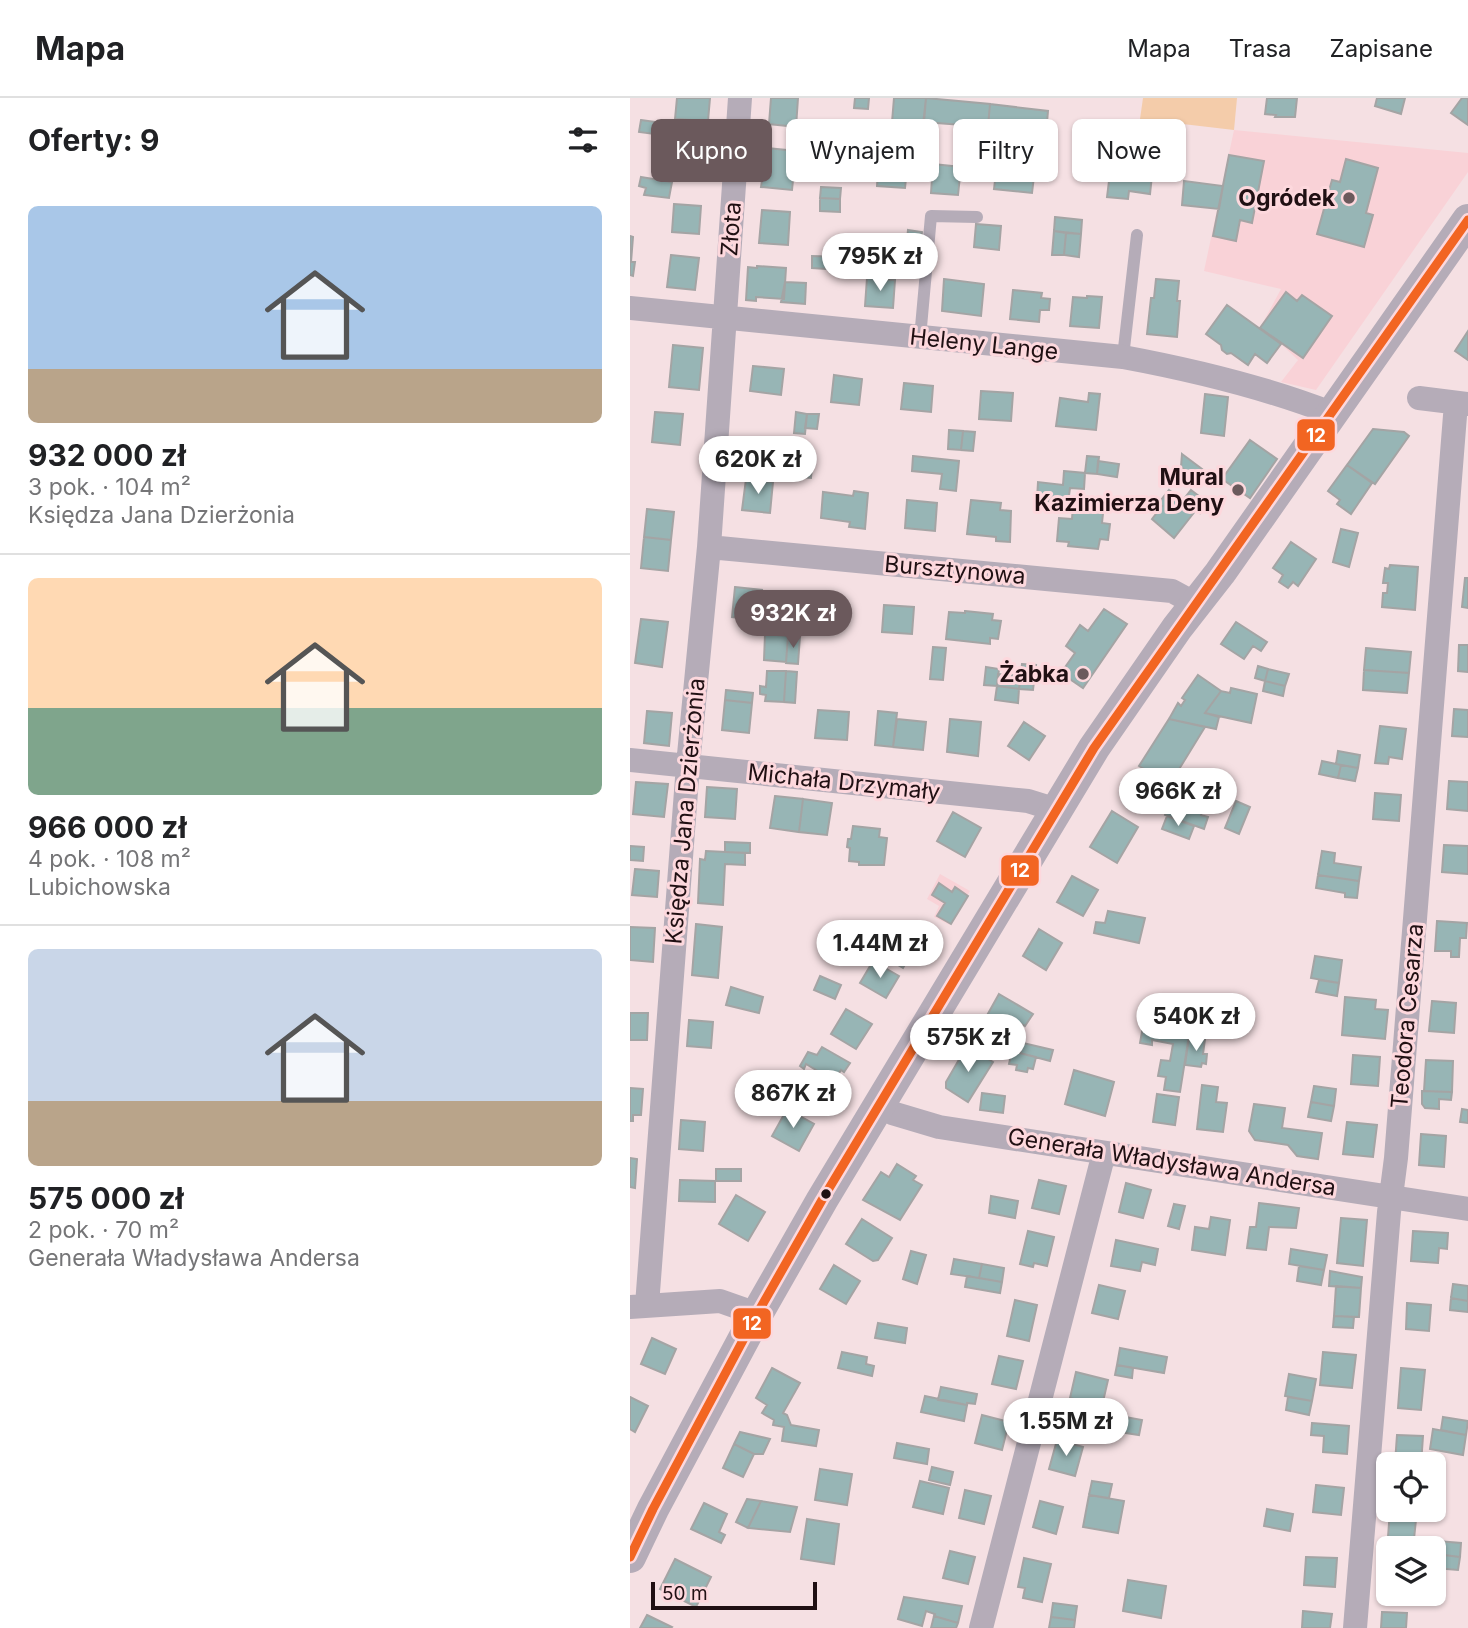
<!DOCTYPE html>
<html lang="pl">
<meta charset="utf-8">
<style>
:root{--surface:#fff;--page:#f2f2f2;--text:#202124;--muted:#757577;--line:#e0e0e0;--accent:#6b595c}
body{margin:0;font-family:Inter,sans-serif;background:var(--page);color:var(--text);height:100vh;display:flex;flex-direction:column;font-size:26px;white-space:nowrap}
*{box-sizing:border-box;margin:0}
p{font-size:23px;color:var(--muted)}
.icon{flex:none;width:38px;height:38px;fill:none;stroke:currentColor;stroke-width:2;stroke-linecap:round;stroke-linejoin:round}
.map{position:relative;flex:1;overflow:hidden}
.drawer{display:flex;flex-direction:column;background:var(--surface);width:630px}
.drawer>*{flex:none}
.banner{position:absolute;left:21px;top:21px;width:665px;height:63px;display:flex;gap:14px}
.buttons{position:absolute;left:746px;top:1354px;display:grid;gap:14px}
.buttons a{display:grid;place-items:center;width:70px;height:70px;border-radius:10px;background:var(--surface);box-shadow:0 2px 5px #0004;font-size:35px}
.scale{position:absolute;left:21px;bottom:18px;width:166px;box-sizing:border-box;padding-left:7px;border:4px solid #201013;border-top:0;font-size:19px;line-height:24px;white-space:nowrap;color:#201013;-webkit-text-stroke:5px #fdd8dd;paint-order:stroke}
.price{position:absolute;translate:-50% -60px;padding:0 16px;border-radius:24px;background:#fff;color:#222;font-size:23px;line-height:46px;filter:drop-shadow(0 2px 4px #0008)}
.price::after{content:'';position:absolute;left:50%;top:42px;width:21px;height:16px;margin-left:-10px;background:inherit;clip-path:polygon(0 0,100% 0,50% 100%)}
.price.on{background:var(--accent);color:#fff}
ul{padding:0;list-style:none}
li{display:grid;align-content:center;gap:14px;height:371px;padding:0 28px}
li+li{border-top:2px solid var(--line)}
li span{display:grid;place-items:center;height:217px;border-radius:10px;color:#555}
li>.icon{margin-inline-start:auto}
span .icon{width:126px;height:126px;fill:#fffc;stroke-width:1}
li b{font-size:30px}
h2{display:flex;justify-content:space-between;align-items:center;height:84px;padding:0 28px;font-size:30px}
.pill{padding:0 24px;border-radius:10px;background:var(--surface);box-shadow:0 2px 5px #0004;font-size:24px;line-height:63px}
.pill.on{background:var(--accent);color:#fff}
header{display:flex;align-items:center;gap:42px;box-sizing:border-box;height:98px;padding:0 35px;background:var(--surface);border-bottom:2px solid var(--line)}
header strong{font-size:33px}
nav{display:flex;gap:38px;margin-inline-start:auto;font-size:24px}
main{display:flex;flex:1;min-height:0}
.map>svg:first-child{display:block}
.built{fill:#f9d2d7}
.green{fill:#f4ccaa}
.building{fill:#97b5b5;stroke:#a4a4a4;stroke-width:2}
.lines{fill:none;stroke-linecap:round;stroke-linejoin:round}
.service{stroke:#b5acb8;stroke-width:12}
.minor{stroke:#b5acb8;stroke-width:24}
.tertiary{stroke:#b5acb8;stroke-width:32}
.bus-1-casing{stroke:#fdd8dd;stroke-width:14}
.bus-1{stroke:#f26522;stroke-width:9}
.poi-dot{fill:#6b595c;stroke:#fdd8dd;stroke-width:2.5}
.bus-dot{fill:#201013;stroke:#fdd8dd;stroke-width:2.5}
.labels{text-anchor:middle;stroke-width:6;stroke-linejoin:round;paint-order:stroke}
.poi-label{font-size:23px;font-weight:bold;fill:#201013;stroke:#fdd8dd;text-anchor:end}
.street-label{font-size:23px;fill:#201013;stroke:#fdd8dd}
.line-badge{stroke:#fdd8dd;stroke-width:2.5}
.badge-label{font-size:19px;text-anchor:middle;font-weight:bold;fill:#fff}
</style>
<header>
<strong>Mapa</strong>
<nav><a>Mapa</a><a>Trasa</a><a>Zapisane</a></nav>
</header>
<main>
<section class="drawer">
<h2>Oferty: 9<svg class="icon" aria-label="filters" viewBox="0 0 24 24"><path d="M4 7h16M4 17h16"/><circle cx="9" cy="7" r="2"/><circle cx="15" cy="17" r="2"/></svg></h2>
<ul>
<li><span style="background:linear-gradient(#a9c7e8 75%,#b9a48a 0)"><svg class="icon" aria-label="home" viewBox="0 0 24 24"><path d="M3 11l9-7 9 7M6 9v11h12V9"/></svg></span><div><b>932 000 zł</b><p>3 pok. · 104 m²</p><p>Księdza Jana Dzierżonia</p></div></li>
<li><span style="background:linear-gradient(#ffd9b3 60%,#7fa58c 0)"><svg class="icon" aria-label="home" viewBox="0 0 24 24"><path d="M3 11l9-7 9 7M6 9v11h12V9"/></svg></span><div><b>966 000 zł</b><p>4 pok. · 108 m²</p><p>Lubichowska</p></div></li>
<li><span style="background:linear-gradient(#c9d6e8 70%,#b9a48a 0)"><svg class="icon" aria-label="home" viewBox="0 0 24 24"><path d="M3 11l9-7 9 7M6 9v11h12V9"/></svg></span><div><b>575 000 zł</b><p>2 pok. · 70 m²</p><p>Generała Władysława Andersa</p></div></li>
</ul>
</section>
<div class="map">
<svg width="838" height="1530" viewBox="0 0 838 1530">
<rect width="100%" height="100%" fill="#f5e0e3"/>
<path class="built" d="M604,32l234,23v19l-152,218 -35,-8 17,-22 -17,-16 -21,-16 21,-39 -77,-18z
M310,776l30,17 -20,34 -16,-8 5,-11 -12,-7z"/>
<path class="green" d="M513,0h94l-3,32 -94,-11z"/>
<path class="building" d="M47,0h33l-2,23 -33,-2z
M141,0h27l-2,29 -27,-3z
M225,0h14l-1,11 -14,-1z
M264,0h32l-5,45 -14,-1v-14h-6v-5l-9,-1z
M296,0l64,6 -2,23 -64,-5z
M637,0h30l-2,19h-20l1,-2 -11,-1z
M747,0h28l-4,16 -26,-8z
M832,0h6v27l-17,-12z
M360,6l58,7 -2,23 -58,-7z
M11,22l15,2 -2,12 -15,-2z
M193,29l24,2 -1,14 -24,-2z
M44,43l32,3 -2,34 -33,-3z
M192,43l24,2 -1,15 -24,-2z
M137,50l29,3 -4,39 -31,-3z
M599,57l35,6 -12,62 -12,-3 -4,21 -23,-5z
M368,58l38,4 -4,33 -38,-4z
M249,59l29,2 -3,29 -28,-2z
M716,61l32,9 -12,45 7,2 -9,32 -47,-13 15,-54 8,2z
M303,66l28,3 -3,28 -27,-2z
M499,66l24,2 -3,28 -21,-3 -1,8 -21,-2 4,-32 18,2z
M11,79l31,5 -3,16 -25,-3 2,-7 -7,-2z
M554,83l39,5 -4,23 -37,-4z
M191,89l20,1 -1,11 -20,-1z
M190,100l20,1v13l-20,-1z
M44,106l27,2 -2,28 -27,-2z
M132,112l28,2 -2,33 -29,-2z
M425,119l27,3 -1,14 -27,-3z
M346,126l25,2 -2,24 -25,-3z
M278,132l14,2 -2,20 -14,-2z
M424,133l12,2 -2,22h-12z
M436,135l15,1 -2,23 -15,-2z
M0,138l3,1 -2,25h-1z
M41,157l28,3 -4,32 -28,-3z
M182,158l30,1v13l-30,-2z
M0,164h5l-2,14 -3,-1z
M127,168l29,2 -2,31 -28,-2v4l-10,-1 2,-33 9,1z
M237,180l28,2 -2,28 -28,-2z
M314,181l40,5 -3,32 -39,-5z
M526,181l23,2 -2,20h3l-3,36 -30,-3 4,-36h3z
M155,184l21,1 -1,21 -24,-2z
M383,192l29,3 -1,5 9,1 -1,11h-9l-1,12 -29,-3z
M656,194l11,9 5,-6 30,21 -29,42 -43,-30z
M457,198l15,1 -3,31 -29,-2 3,-29 14,1z
M597,207l54,39 -14,19 -12,-9 -7,11 -17,-12 -4,1 -5,-4 -1,-5 -15,-11z
M838,233v29l-13,-9z
M43,247l30,3 -4,42 -30,-3z
M123,268l31,3 -3,26 -31,-4z
M204,277l28,4 -3,26 -28,-3z
M274,285l29,3 -2,26 -30,-3z
M351,293l32,2 -2,28 -32,-2z
M459,295l11,1 -4,36 -40,-4 4,-28 28,4z
M575,296l23,3 -4,39 -23,-3z
M25,314l28,2 -3,31 -28,-3z
M166,314l11,2 -2,20 -11,-1z
M177,316h12l-2,15 -12,-1z
M743,331l31,3 5,4 -34,48 -28,-19z
M319,332l14,1 -2,19 -13,-1z
M333,333l12,1 -2,19 -12,-1z
M620,342l27,19 -27,39 -28,-19z
M552,356l20,15 -6,9 -15,-11z
M159,357l14,1 -2,21 -14,-1z
M173,358l10,1 -2,21 -10,-1z
M283,358l46,5 -3,30 -16,-2 2,-15 -30,-3z
M457,358l12,1 -2,17 -12,-1z
M468,363l21,3 -2,13 -20,-3z
M717,367l25,18 -21,31 -14,-10 3,-4 -12,-9z
M434,373l21,2 -1,16 -14,-1 -2,15 -31,-3 1,-18 25,3z
M116,381l27,3 -3,31 -28,-3z
M539,392l27,20 -22,28 -22,-19 10,-13 -4,-2z
M561,392l17,13 -8,10 -17,-13z
M224,393l14,2 -3,36 -16,-2 1,-5 -29,-4 2,-26 30,4z
M277,402l30,3 -2,28 -30,-3z
M341,402l30,3 -1,7 11,1 -1,31 -14,-1v-4l-29,-3z
M461,405l13,1 -2,19 8,1 -2,16 -8,-1 -2,10 -30,-3 1,-4 -12,-1 2,-23 13,1 1,-14 18,2z
M17,411l27,3 -3,28 -27,-3z
M711,431l17,4 -9,34 -16,-5z
M14,439l27,3 -3,31 -27,-3z
M661,444l25,17 -18,27 -5,-4 -5,6 -9,-6 4,-7 -10,-7z
M760,467l28,2 -3,43 -33,-3 1,-14h4l1,-10h-5l2,-15 4,1z
M835,480h3v30l-6,-1z
M105,489l27,3 -3,30 -27,-3z
M175,498l31,3 -3,28 -31,-3z
M254,507l30,2 -2,27 -30,-2z
M474,511l23,15 -44,64 -22,-15 14,-20 -9,-7 14,-21 8,6z
M335,513l28,3 -1,6 9,1 -3,18 -8,-1v6l-44,-5 3,-27 16,1z
M11,521l27,3 -6,45 -27,-4z
M606,524l31,20 -6,9 -8,-5 -9,13 -23,-15z
M135,536l23,2 -2,26 -22,-2z
M158,538h12l-2,28 -12,-1z
M829,547h9v27l-10,-1z
M303,549l13,1 -3,32 -13,-1z
M736,550l45,4 -2,21 -45,-3z
M392,566l14,1 -3,25 -14,-1z
M628,568l10,3 -3,12 -10,-3z
M356,569l13,2 -2,17 -13,-1z
M638,571l21,5 -4,12 -20,-5z
M734,572l45,3 -2,20 -44,-3z
M137,573h19l-2,31 -19,-1 1,-6 -6,-1v-8l6,1z
M156,573l11,1 -2,31 -11,-1z
M368,576l23,2 -2,13 -22,-3z
M568,577l23,16 -16,22 14,4 -3,12 -47,-10 9,-16 3,3 4,-6 -3,-2z
M635,583l20,5 -2,10 -20,-5z
M367,588l22,3 -1,14 -23,-3z
M601,590l26,6 -6,29 -46,-10 16,-22 9,2z
M96,592l27,3 -1,10 -27,-3z
M95,602l27,3 -3,30 -27,-3z
M824,611l14,1v27l-16,-1z
M188,612l31,2 -2,28 -32,-2z
M17,613l25,2 -3,33 -25,-3z
M248,613l19,2 -4,34 -18,-2z
M267,621l29,3 -3,28 -30,-3z
M320,621l31,3 -3,34 -31,-4z
M539,621l36,8 -32,52 -7,-4 -3,5 -24,-14z
M394,624l21,14 -16,24 -21,-14z
M750,628l26,3 -4,30 -13,-2 -1,7 -13,-1z
M708,653l22,4 -2,13 -22,-4z
M692,663l19,4 -3,13 -19,-4z
M711,667l17,3 -3,13 -17,-3z
M819,683l19,1v29l-21,-2z
M6,684l32,2 -4,33 -31,-3z
M77,689l30,2 -2,30 -30,-2z
M745,695l26,2 -2,26 -26,-2z
M145,698l28,3 -4,33 -29,-4z
M173,701l29,4 -5,32 -28,-3z
M552,701l23,7 -4,9 7,2 -4,12 -39,-14 5,-13 10,3z
M606,703l14,6 -11,27 -14,-6z
M482,713l26,16 -21,36 -27,-16z
M323,714l28,16 -16,29 -28,-16z
M537,718l27,10 -5,13 -27,-10z
M223,728l27,3 -1,8 8,1 -3,27h-25v-3l-10,-1 1,-13 -3,-1 1,-8h3z
M95,744l25,1v10l-25,-1z
M814,747l24,1v28l-26,-2z
M0,748l14,1 -1,14 -13,-1z
M76,753l39,2v12l-20,-1 -2,41 -25,-2 2,-44 5,1z
M692,753l13,2 -1,10 27,4 -2,14 -41,-6z
M5,771l24,2 -2,26 -25,-2z
M688,777l41,6 -2,17 -12,-1v-4l-29,-5z
M442,778l26,14 -15,26 -26,-14z
M309,785l13,9 3,-5 13,9 -17,28 -14,-8 8,-13 -13,-8z
M478,813l37,7 -6,25 -45,-10 2,-11 9,1z
M807,823l30,2 -1,15h-6l-1,19h-8v-6h-16z
M263,825l27,16 -17,29 -27,-16z
M66,826l26,3 -4,51 -26,-3z
M0,829l25,1 -2,34 -23,-2z
M409,831l23,14 -16,27 -23,-14z
M685,858l27,4 -3,23 -28,-5z
M243,863l26,15 -13,22 -26,-15z
M190,878l21,9 -6,14 -21,-9z
M689,882l20,3 -2,13 -21,-4z
M101,889l32,10 -4,16 -33,-8z
M369,896l34,20 -8,12 -8,-4 -7,12 -25,-15z
M715,899l31,3 -1,9 13,1 -3,29 -43,-4z
M802,903l24,2 -2,30 -25,-2z
M216,911l26,15 -16,25 -25,-15z
M531,913l4,7 26,5 -11,69 -16,-2 2,-13 -8,-1 3,-16 9,1 3,-17 -21,-4v5l-12,-2 5,-28 10,2z
M0,915h18l-1,27h-17z
M59,922l24,2 -2,26 -24,-2z
M559,939l16,2 -2,15h4l-1,10 -4,-1 -1,4 -16,-2z
M393,945l30,7 -3,11 -30,-8z
M337,948l26,16 -25,40 -22,-14v-6z
M192,949l28,16 -6,9 -3,-2 -7,11 -28,-17 -2,5 -4,-3 8,-14 9,3z
M382,953l24,6 -3,12 -5,-1 -1,4 -11,-2 1,-5 -8,-1z
M723,957l27,2 -2,29 -27,-2z
M796,962l27,1 -1,31 -28,-1z
M444,972l40,12 -9,34 -40,-12z
M149,974l31,11 -4,11 -21,-7 -3,7 -10,-3z
M572,987l16,2 -2,15 11,1 -4,29 -26,-3z
M684,988l22,3 -2,17 -23,-4z
M0,990l13,1 -2,26h-8v6h-3z
M792,993l30,1 -1,8 -12,-1v10l-14,-1 -3,-4z
M352,995l23,3 -2,17 -23,-3z
M527,996l22,3 -4,28 -22,-3z
M681,1004l23,4 -3,15 -23,-4z
M624,1006l31,4 -3,20 40,5 -4,26 -21,-3 -9,-11 -33,-5 -6,-9z
M157,1011l27,15 -15,27 -27,-15z
M832,1011l6,1v13l-8,-1z
M51,1022l24,2 -2,29 -24,-2z
M717,1024l30,3 -4,32 -30,-3z
M791,1036l25,2 -2,31 -25,-2z
M0,1060l7,1 -2,29 -5,-1z
M267,1066l19,12 -3,4 9,5 -22,35 -37,-20 18,-28 8,5z
M86,1071h25v12h-25z
M50,1082l35,1v21l-36,-1z
M409,1082l27,6 -7,28 -27,-6z
M496,1085l25,7 -8,28 -24,-6z
M106,1097l29,17 -17,29 -29,-17z
M361,1098l27,5 -3,17 -26,-5z
M629,1105l40,5 -3,20 -27,-1 -3,23 -19,-2 3,-21h6z
M544,1106l11,2 -6,23 -11,-3z
M581,1119l19,3 -5,35 -33,-5 3,-23 14,2z
M711,1120l26,2 -4,46 -26,-3z
M232,1121l30,19 -14,22 -5,1 -27,-17z
M398,1133l26,6 -7,29 -13,-3 -1,4 -13,-3z
M783,1133l35,2 -1,16 -8,-1 -1,15 -27,-2z
M486,1142l42,9 -3,16 -13,-3 -2,9 -29,-5z
M661,1151l36,6 -3,15 -35,-6z
M281,1153l15,4 -9,29 -14,-5z
M324,1161l28,5 -3,14 -28,-4z
M352,1166l22,4 -2,14 -23,-4z
M204,1167l26,16 -14,23 -26,-15z
M669,1168l25,4 -3,15 -24,-4z
M700,1173l32,6 -1,11 -32,-2z
M337,1178l35,6 -2,11 -35,-6z
M823,1186l15,2v15l-17,-3z
M469,1187l26,6 -7,28 -26,-6z
M706,1188l25,2 -2,29 -25,-1z
M821,1200l17,3v11l-18,-2z
M385,1202l22,5 -8,36 -22,-5z
M777,1205l24,2 -2,26 -23,-2z
M704,1218l20,1 -1,11 -20,-1z
M248,1225l29,5 -2,15 -30,-5z
M22,1240l24,11 -11,25 -24,-10z
M490,1250l47,9 -3,16 -47,-8z
M212,1254l25,5 -1,7 8,2 -2,10 -34,-8z
M693,1254l33,3 -4,33 -32,-3z
M369,1258l24,5 -7,28 -24,-5z
M487,1267l16,3 -1,10 -17,-3z
M142,1270l28,15 -17,30 4,2 4,10 28,5 -3,16 -34,-5 2,-14 -11,-2 1,-5 -12,-7 5,-8 -11,-7z
M771,1270l24,2 -4,40 -23,-2z
M446,1274l32,8 -6,26 -32,-8z
M659,1276l27,5 -4,22 -27,-5z
M311,1289l36,7 -2,10 -8,-1v2l-29,-5z
M295,1298l42,9 -3,16 -43,-9z
M0,1299l18,9 -13,26 -5,-3z
M658,1299l24,4 -3,14 -23,-5z
M479,1316l33,6 -3,15 -33,-5z
M352,1317l27,7 -7,28 -27,-7z
M813,1319l25,4 -2,14 -25,-5z
M682,1325l37,3 -2,28 -24,-2 1,-16 -13,-1z
M803,1331l33,6 -3,20 -33,-6z
M110,1334l30,7 -7,15h-9l-20,-10z
M767,1337l26,1 -2,29 -26,-2z
M427,1342l26,7 -8,29 -26,-7z
M267,1345l32,6 -2,15 -33,-6z
M104,1346l20,10 -11,23 -20,-9z
M302,1369l21,5 -3,13 -21,-5z
M190,1371l32,5 -5,31 -32,-5z
M290,1383l29,7 -6,26 -30,-7z
M462,1383l20,3 -3,14 -20,-3z
M686,1387l28,3 -3,27 -28,-3z
M335,1392l26,6 -7,28 -25,-6z
M459,1397l35,6 -6,32 -35,-6z
M117,1401l14,2 -13,27 -12,-6z
M131,1403l36,6 -7,25 -42,-4z
M410,1403l23,6 -7,27 -23,-7z
M74,1405l23,11 -8,18 6,3 -4,8 -30,-14z
M637,1411l26,5 -3,17 -26,-5z
M760,1412h27l-3,29 -26,-2z
M177,1421l32,5 -5,40 -33,-5z
M807,1443l24,2 -1,14 -24,-3z
M320,1453l25,6 -7,27 -25,-6z
M806,1456l24,3 -2,13 -23,-2z
M676,1459l31,1 -2,29 -31,-2z
M394,1460l27,6 -9,38 -19,-4 2,-10 -7,-1z
M45,1461l36,18 -15,30 -36,-18z
M756,1462h2v32l-4,-1z
M498,1482l38,6 -5,32 -38,-7z
M274,1499l58,9 -4,17 -24,-7 1,-2 -9,-3 -4,15 -24,-7z
M423,1505l24,3 -2,14 -24,-3z
M673,1513l29,3 -2,14h-28z
M752,1514l25,1 -1,15h-25z
M17,1517l25,12 -1,1h-31z
M304,1518l24,7 -2,5h-25z
M421,1519l24,3 -1,8h-25z"/>
<g class="lines">
<path class="service" d="M290,240l11,-122 46,1
M493,259l14,-122"/>
<path class="minor" d="M0,210l493,49c70,13 141,30 208,56
M789,300l49,6
M79,449l463,44 24,13
M0,662l398,41 29,9
M250,1006l12,9 47,14 529,82
M17,1207l41,-540 21,-218 31,-449
M0,1209l90,-6 37,13
M351,1530l123,-475
M725,1530l34,-416 7,-54 60,-755"/>
<path class="tertiary" d="M0,1459l23,-48 104,-195 65,-114 272,-452 83,-120 43,-55 248,-353"/>
<defs>
<path id="bus-1" d="M0,1459l23,-48 104,-195 65,-114 272,-452 374,-528"/>
</defs>
<use href="#bus-1" class="bus-1-casing"/>
<use href="#bus-1" class="bus-1"/>
</g>
<g class="poi-dot">
<circle cx="719" cy="100" r="7"/>
<circle cx="608" cy="392" r="7"/>
<circle cx="453" cy="576" r="7"/>
</g>
<circle class="bus-dot" cx="196" cy="1096" r="6"/>
<g class="labels">
<g class="poi-label">
<text x="705" y="108">Ogródek</text>
<text x="594" y="387">Mural<tspan x="594" dy="26">Kazimierza Deny</tspan></text>
<text x="439" y="584">Żabka</text>
</g>
<g class="street-label">
<text transform="translate(101 131) rotate(-86)" y="8">Złota</text>
<text transform="translate(354 246) rotate(6)" y="8">Heleny Lange</text>
<text transform="translate(325 472) rotate(5)" y="8">Bursztynowa</text>
<text transform="translate(214 684) rotate(6)" y="8">Michała Drzymały</text>
<text transform="translate(55 713) rotate(-85)" y="8">Księdza Jana Dzierżonia</text>
<text transform="translate(777 918) rotate(-85)" y="8">Teodora Cesarza</text>
<text transform="translate(542 1064) rotate(9)" y="8">Generała Władysława Andersa</text>
</g>
</g>
<g class="line-badge">
<rect x="666" y="320" width="40" height="34" rx="7" fill="#f26522"/>
<rect x="370" y="756" width="40" height="33" rx="7" fill="#f26522"/>
<rect x="102" y="1209" width="40" height="33" rx="7" fill="#f26522"/>
</g>
<g class="badge-label">
<text x="686" y="344">12</text>
<text x="390" y="779">12</text>
<text x="122" y="1232">12</text>
</g>
</svg>
<div class="buttons">
<a><svg class="icon" aria-label="locate" viewBox="0 0 24 24"><circle cx="12" cy="12" r="6"/><path d="M12 2v4M12 18v4M2 12h4M18 12h4"/></svg></a>
<a><svg class="icon" aria-label="layers" viewBox="0 0 24 24"><path d="M12 4l9 5-9 5-9-5zM3 14l9 5 9-5"/></svg></a>
</div>
<div class="scale">50 m</div>
<b class="price" style="left:250px;top:195px">795K zł</b>
<b class="price" style="left:128px;top:398px">620K zł</b>
<b class="price on" style="left:163px;top:552px">932K zł</b>
<b class="price" style="left:548px;top:730px">966K zł</b>
<b class="price" style="left:250px;top:882px">1.44M zł</b>
<b class="price" style="left:566px;top:955px">540K zł</b>
<b class="price" style="left:338px;top:976px">575K zł</b>
<b class="price" style="left:163px;top:1032px">867K zł</b>
<b class="price" style="left:436px;top:1360px">1.55M zł</b>
<div class="banner">
<a class="pill on">Kupno</a>
<a class="pill">Wynajem</a>
<a class="pill">Filtry</a>
<a class="pill">Nowe</a>
</div>
</div>
</main>
